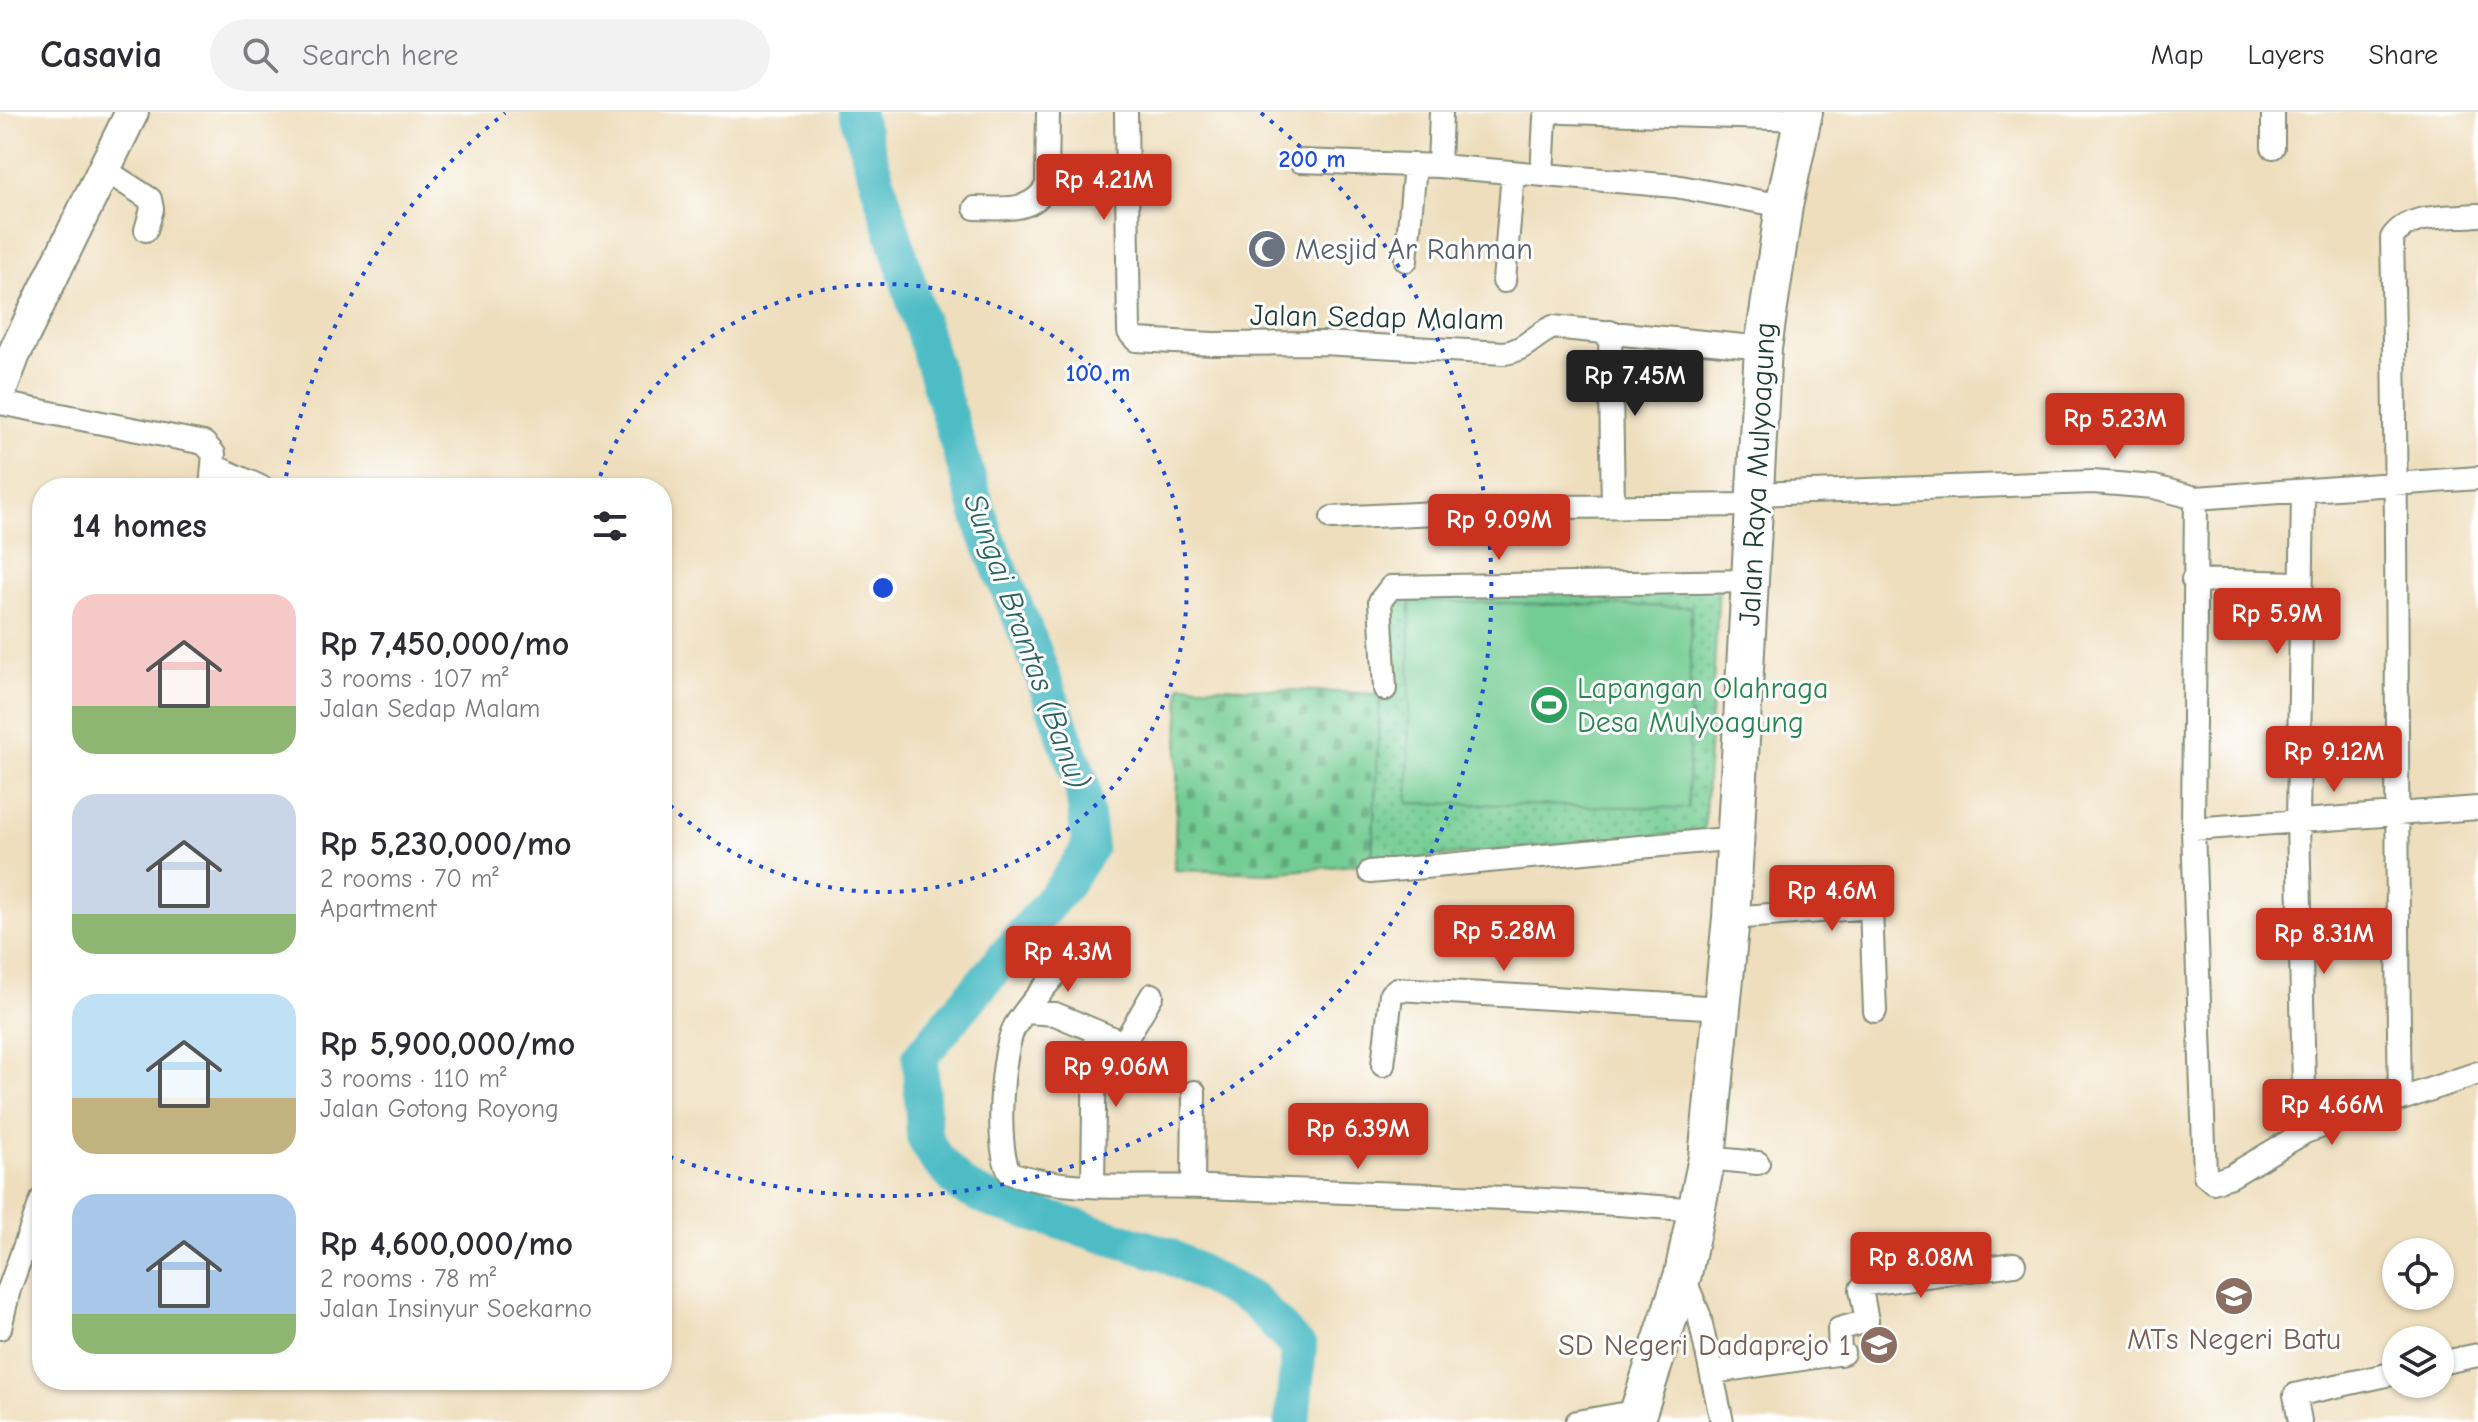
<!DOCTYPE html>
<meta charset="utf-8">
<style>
:root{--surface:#fff;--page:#f2f2f3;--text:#2b2b33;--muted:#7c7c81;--line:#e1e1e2;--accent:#c8321e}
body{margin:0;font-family:"Comic Neue",sans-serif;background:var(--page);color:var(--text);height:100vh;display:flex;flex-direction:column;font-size:30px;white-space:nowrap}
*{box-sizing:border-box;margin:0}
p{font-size:26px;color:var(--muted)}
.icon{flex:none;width:44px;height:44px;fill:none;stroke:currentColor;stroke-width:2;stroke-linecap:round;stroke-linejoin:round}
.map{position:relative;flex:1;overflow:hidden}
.side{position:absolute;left:32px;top:366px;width:640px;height:912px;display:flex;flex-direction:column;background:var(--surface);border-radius:32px;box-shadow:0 2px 6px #0004}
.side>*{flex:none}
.controls{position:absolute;left:2382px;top:1126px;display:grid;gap:16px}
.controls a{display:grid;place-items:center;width:72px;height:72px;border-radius:50%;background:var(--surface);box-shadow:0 2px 6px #0004;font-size:40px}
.price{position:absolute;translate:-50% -68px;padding:0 18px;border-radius:8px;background:var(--accent);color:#fff;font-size:26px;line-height:52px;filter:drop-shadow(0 2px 4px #0008)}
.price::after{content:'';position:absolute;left:50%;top:48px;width:24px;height:18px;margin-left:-12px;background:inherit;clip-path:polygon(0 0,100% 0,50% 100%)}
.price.selected{background:#222;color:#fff}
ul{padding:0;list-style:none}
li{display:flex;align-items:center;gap:24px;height:200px;padding:0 40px}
li span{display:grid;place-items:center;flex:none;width:224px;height:160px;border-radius:24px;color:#555}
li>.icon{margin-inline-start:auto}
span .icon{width:96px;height:96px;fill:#fffc;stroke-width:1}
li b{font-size:34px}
h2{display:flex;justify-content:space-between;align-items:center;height:96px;padding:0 40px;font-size:34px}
header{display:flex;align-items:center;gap:48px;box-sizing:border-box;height:112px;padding:0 40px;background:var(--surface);border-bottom:2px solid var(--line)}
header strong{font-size:38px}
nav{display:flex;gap:44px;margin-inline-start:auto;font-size:28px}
.search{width:560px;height:72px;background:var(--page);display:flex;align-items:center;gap:20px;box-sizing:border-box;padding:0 28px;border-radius:44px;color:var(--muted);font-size:30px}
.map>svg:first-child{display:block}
.cemetery{fill:url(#cemetery-stones);stroke:#498464;stroke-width:2}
.park{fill:url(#park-dots);stroke:#498464;stroke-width:2}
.garden{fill:#73cc93;stroke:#498464;stroke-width:2}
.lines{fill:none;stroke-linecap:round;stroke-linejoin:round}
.river{stroke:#4dbcc5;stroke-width:36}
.street-casing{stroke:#868e78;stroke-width:26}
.secondary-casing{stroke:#868e78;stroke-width:36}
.primary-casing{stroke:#868e78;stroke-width:40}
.street{stroke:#fff;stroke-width:22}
.secondary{stroke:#fff;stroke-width:32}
.primary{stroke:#fff;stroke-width:36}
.ring{fill:none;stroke:#1d4ed8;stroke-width:4;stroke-dasharray:4 8}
.labels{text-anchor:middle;stroke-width:6;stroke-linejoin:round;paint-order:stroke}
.worship-label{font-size:30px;fill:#5b616d;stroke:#fff;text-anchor:start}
.street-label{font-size:30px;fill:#1f3d34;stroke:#fff}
.leisure-label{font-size:30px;fill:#27864d;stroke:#fff;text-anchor:start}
.education-label{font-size:30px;fill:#785e54;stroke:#fff}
.water-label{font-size:32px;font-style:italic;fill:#2d6360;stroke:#fff}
.centre{fill:#1d4ed8;stroke:#fff;stroke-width:4}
.ring-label{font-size:24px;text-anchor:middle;font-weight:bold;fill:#1d4ed8;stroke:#fff;stroke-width:6;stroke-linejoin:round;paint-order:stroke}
</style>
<header>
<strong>Casavia</strong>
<div class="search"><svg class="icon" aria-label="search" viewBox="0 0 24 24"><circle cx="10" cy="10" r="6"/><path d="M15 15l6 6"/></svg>Search here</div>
<nav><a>Map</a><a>Layers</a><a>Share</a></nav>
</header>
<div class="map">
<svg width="2478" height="1310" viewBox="0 0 2478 1310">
<defs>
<pattern id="cemetery-stones" width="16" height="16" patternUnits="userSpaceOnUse" patternTransform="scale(2)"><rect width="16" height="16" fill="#73cc93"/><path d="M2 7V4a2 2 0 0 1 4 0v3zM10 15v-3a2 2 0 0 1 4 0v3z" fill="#5ea779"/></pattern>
<pattern id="park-dots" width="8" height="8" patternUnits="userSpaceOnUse" patternTransform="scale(2)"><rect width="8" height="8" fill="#73cc93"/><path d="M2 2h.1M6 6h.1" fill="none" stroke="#5ea779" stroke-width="1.8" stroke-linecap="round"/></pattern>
</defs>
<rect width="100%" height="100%" fill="#fff"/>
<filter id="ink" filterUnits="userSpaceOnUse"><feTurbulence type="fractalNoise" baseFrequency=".0125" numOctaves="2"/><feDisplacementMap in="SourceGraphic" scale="16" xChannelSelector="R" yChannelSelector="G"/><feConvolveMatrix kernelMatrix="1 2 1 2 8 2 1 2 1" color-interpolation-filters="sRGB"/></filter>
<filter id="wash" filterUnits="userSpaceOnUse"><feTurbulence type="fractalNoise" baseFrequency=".006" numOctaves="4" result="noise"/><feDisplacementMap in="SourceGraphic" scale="32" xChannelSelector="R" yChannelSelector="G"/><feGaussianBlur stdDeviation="1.8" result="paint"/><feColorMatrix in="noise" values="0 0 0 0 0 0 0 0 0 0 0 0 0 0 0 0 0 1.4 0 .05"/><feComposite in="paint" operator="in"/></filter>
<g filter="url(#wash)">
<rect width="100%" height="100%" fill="#eedebd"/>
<path class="cemetery" d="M1180,573l200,9 -8,169 -101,10 -97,-3z"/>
<path class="park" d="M1719,475l-15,244 -332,32 8,-160 9,-7 -1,-97 5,-7z"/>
<path class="garden" d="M1410,489l281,6 -3,201 -280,-5z"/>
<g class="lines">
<path class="river" d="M856,0l129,421 48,116 49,136 8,62 -27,40 -143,170 4,79 11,21 28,30 32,15 170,52 88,46 46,48 -7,74"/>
</g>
</g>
<g filter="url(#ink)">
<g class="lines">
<defs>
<path id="street" d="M1126,0l3,220 7,8 77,4 109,-1 182,10c21,-2 30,-18 49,-26l210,21
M1563,0l240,7
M2273,35v-35
M1300,49l139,5 236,20 109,20
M1439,54l2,-54
M105,58l45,29 2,10 -6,21
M1542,63l3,-57 8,-6
M975,96c27,0 58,6 72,-23l1,-73
M1406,148l9,-94
M1504,169l9,-108
M1610,220l3,174
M0,291l204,40 10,11 -3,34
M214,354l49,22
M2303,380l-5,329 7,311
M1754,382l339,-12 61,5 42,11 282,-20
M2196,386l-3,331 12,346 8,7 18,-6 74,-44 173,-59
M1332,406l228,-11 193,-2
M2193,468l108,3
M1385,577l-5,-88 11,-14 359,-6
M2193,717l285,-21
M1370,760l367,-34
M1731,806l140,-11 4,104
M1066,850c-16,20 -37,41 -51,64 -14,25 -20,123 -5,147 63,21 132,11 198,14 163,7 327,9 490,23
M1027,900l28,2 64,27 9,-5 24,-41
M1383,953l8,-71 6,-5 326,19
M2400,987c-5,-287 -1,-574 -8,-861 17,-26 58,-20 86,-23
M1707,1046l51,5
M1093,1073l2,-153
M1193,1074l1,-94
M1683,1163l16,40 23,107
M0,1216l9,-39 33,-90
M1840,1242l-1,-25 28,-8 -6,-32 5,-5 148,-20
M2440,1251l38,-8
M1713,1260l130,-19
M1577,1310l63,-11
M2300,1310l-5,-27 101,-22"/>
<path id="secondary" d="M0,279l14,-37 118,-242"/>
<path id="primary" d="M1635,1310l48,-148 24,-116 24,-240 32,-570 21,-142 20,-94"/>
</defs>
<use href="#street" class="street-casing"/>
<use href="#secondary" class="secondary-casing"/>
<use href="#primary" class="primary-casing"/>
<use href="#street" class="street"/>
<use href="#secondary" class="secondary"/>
<use href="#primary" class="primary"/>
</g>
</g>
<g class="ring">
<path d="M596 375A304 304 0 1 1 662 685"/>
<path d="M284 376A607 607 0 0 1 505 1M1261 1A607 607 0 0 1 665 1043"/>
</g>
<defs>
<symbol id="mosque-disc" viewBox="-11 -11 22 22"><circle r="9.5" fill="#6b7280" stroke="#fff"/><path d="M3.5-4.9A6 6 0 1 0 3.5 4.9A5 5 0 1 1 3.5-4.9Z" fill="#fff"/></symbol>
<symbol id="stadium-disc" viewBox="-11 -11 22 22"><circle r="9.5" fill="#2e9e5b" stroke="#fff"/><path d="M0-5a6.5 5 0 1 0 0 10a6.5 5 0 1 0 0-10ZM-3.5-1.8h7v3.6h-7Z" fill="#fff"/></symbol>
<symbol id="school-disc" viewBox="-11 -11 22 22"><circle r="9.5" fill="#8d6e63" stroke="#fff"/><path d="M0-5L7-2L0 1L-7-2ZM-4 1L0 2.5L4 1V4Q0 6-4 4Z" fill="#fff"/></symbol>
</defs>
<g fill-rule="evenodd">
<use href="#mosque-disc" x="1245" y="115" width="44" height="44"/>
<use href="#stadium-disc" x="1527" y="571" width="44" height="44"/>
<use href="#school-disc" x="2212" y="1162" width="44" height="44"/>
<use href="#school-disc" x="1857" y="1211" width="44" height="44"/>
</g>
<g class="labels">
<g class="worship-label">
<text x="1295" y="147">Mesjid Ar Rahman</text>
</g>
<g class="street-label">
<text transform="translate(1377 205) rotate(1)" y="10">Jalan Sedap Malam</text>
<text transform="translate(1757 362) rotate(-87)" y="10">Jalan Raya Mulyoagung</text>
</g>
<g class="leisure-label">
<text x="1577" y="586">Lapangan Olahraga<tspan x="1577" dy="34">Desa Mulyoagung</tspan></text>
</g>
<g class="education-label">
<text x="2234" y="1237">MTs Negeri Batu</text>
<text x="1851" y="1243" text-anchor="end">SD Negeri Dadaprejo 1</text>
</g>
<g class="water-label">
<text transform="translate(1027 529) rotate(70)" y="11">Sungai Brantas (Banu)</text>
</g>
</g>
<circle cx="883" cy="476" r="12" class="centre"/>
<g class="ring-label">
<text x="1312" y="55">200 m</text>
<text x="1098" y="269">100 m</text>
</g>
</svg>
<div class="controls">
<a><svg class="icon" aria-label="locate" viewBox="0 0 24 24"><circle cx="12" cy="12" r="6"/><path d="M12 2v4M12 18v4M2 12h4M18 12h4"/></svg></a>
<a><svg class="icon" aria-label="layers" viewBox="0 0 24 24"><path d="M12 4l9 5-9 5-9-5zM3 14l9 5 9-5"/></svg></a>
</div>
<b class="price" style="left:1104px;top:110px">Rp 4.21M</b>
<b class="price selected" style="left:1635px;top:306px">Rp 7.45M</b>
<b class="price" style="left:2115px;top:349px">Rp 5.23M</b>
<b class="price" style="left:1499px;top:450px">Rp 9.09M</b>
<b class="price" style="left:2277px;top:544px">Rp 5.9M</b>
<b class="price" style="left:2334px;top:682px">Rp 9.12M</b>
<b class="price" style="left:1832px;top:821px">Rp 4.6M</b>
<b class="price" style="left:1504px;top:861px">Rp 5.28M</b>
<b class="price" style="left:2324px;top:864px">Rp 8.31M</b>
<b class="price" style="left:1068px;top:882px">Rp 4.3M</b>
<b class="price" style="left:1116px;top:997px">Rp 9.06M</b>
<b class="price" style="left:2332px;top:1035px">Rp 4.66M</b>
<b class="price" style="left:1358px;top:1059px">Rp 6.39M</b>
<b class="price" style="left:1921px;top:1188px">Rp 8.08M</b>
<section class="side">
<h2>14 homes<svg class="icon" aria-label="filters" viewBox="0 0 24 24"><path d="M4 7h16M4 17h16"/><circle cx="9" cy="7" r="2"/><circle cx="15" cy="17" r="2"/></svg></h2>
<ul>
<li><span style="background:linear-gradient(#f6c9c9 70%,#8fb573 0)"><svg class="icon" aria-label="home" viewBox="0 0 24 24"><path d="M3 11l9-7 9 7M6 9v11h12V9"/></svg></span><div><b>Rp 7,450,000/mo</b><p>3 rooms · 107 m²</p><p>Jalan Sedap Malam</p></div></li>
<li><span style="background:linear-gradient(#c9d6e8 75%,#8fb573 0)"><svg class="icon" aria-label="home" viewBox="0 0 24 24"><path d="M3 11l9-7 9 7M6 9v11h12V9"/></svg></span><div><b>Rp 5,230,000/mo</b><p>2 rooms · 70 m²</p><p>Apartment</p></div></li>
<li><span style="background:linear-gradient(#bfe0f5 65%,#c2b280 0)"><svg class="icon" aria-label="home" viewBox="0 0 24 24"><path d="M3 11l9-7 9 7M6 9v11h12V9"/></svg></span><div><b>Rp 5,900,000/mo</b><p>3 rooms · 110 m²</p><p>Jalan Gotong Royong</p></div></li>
<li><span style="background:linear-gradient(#a9c7e8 75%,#8fb573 0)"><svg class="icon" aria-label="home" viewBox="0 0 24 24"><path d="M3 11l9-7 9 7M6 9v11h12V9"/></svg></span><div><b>Rp 4,600,000/mo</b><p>2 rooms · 78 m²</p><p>Jalan Insinyur Soekarno</p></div></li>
</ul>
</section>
</div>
